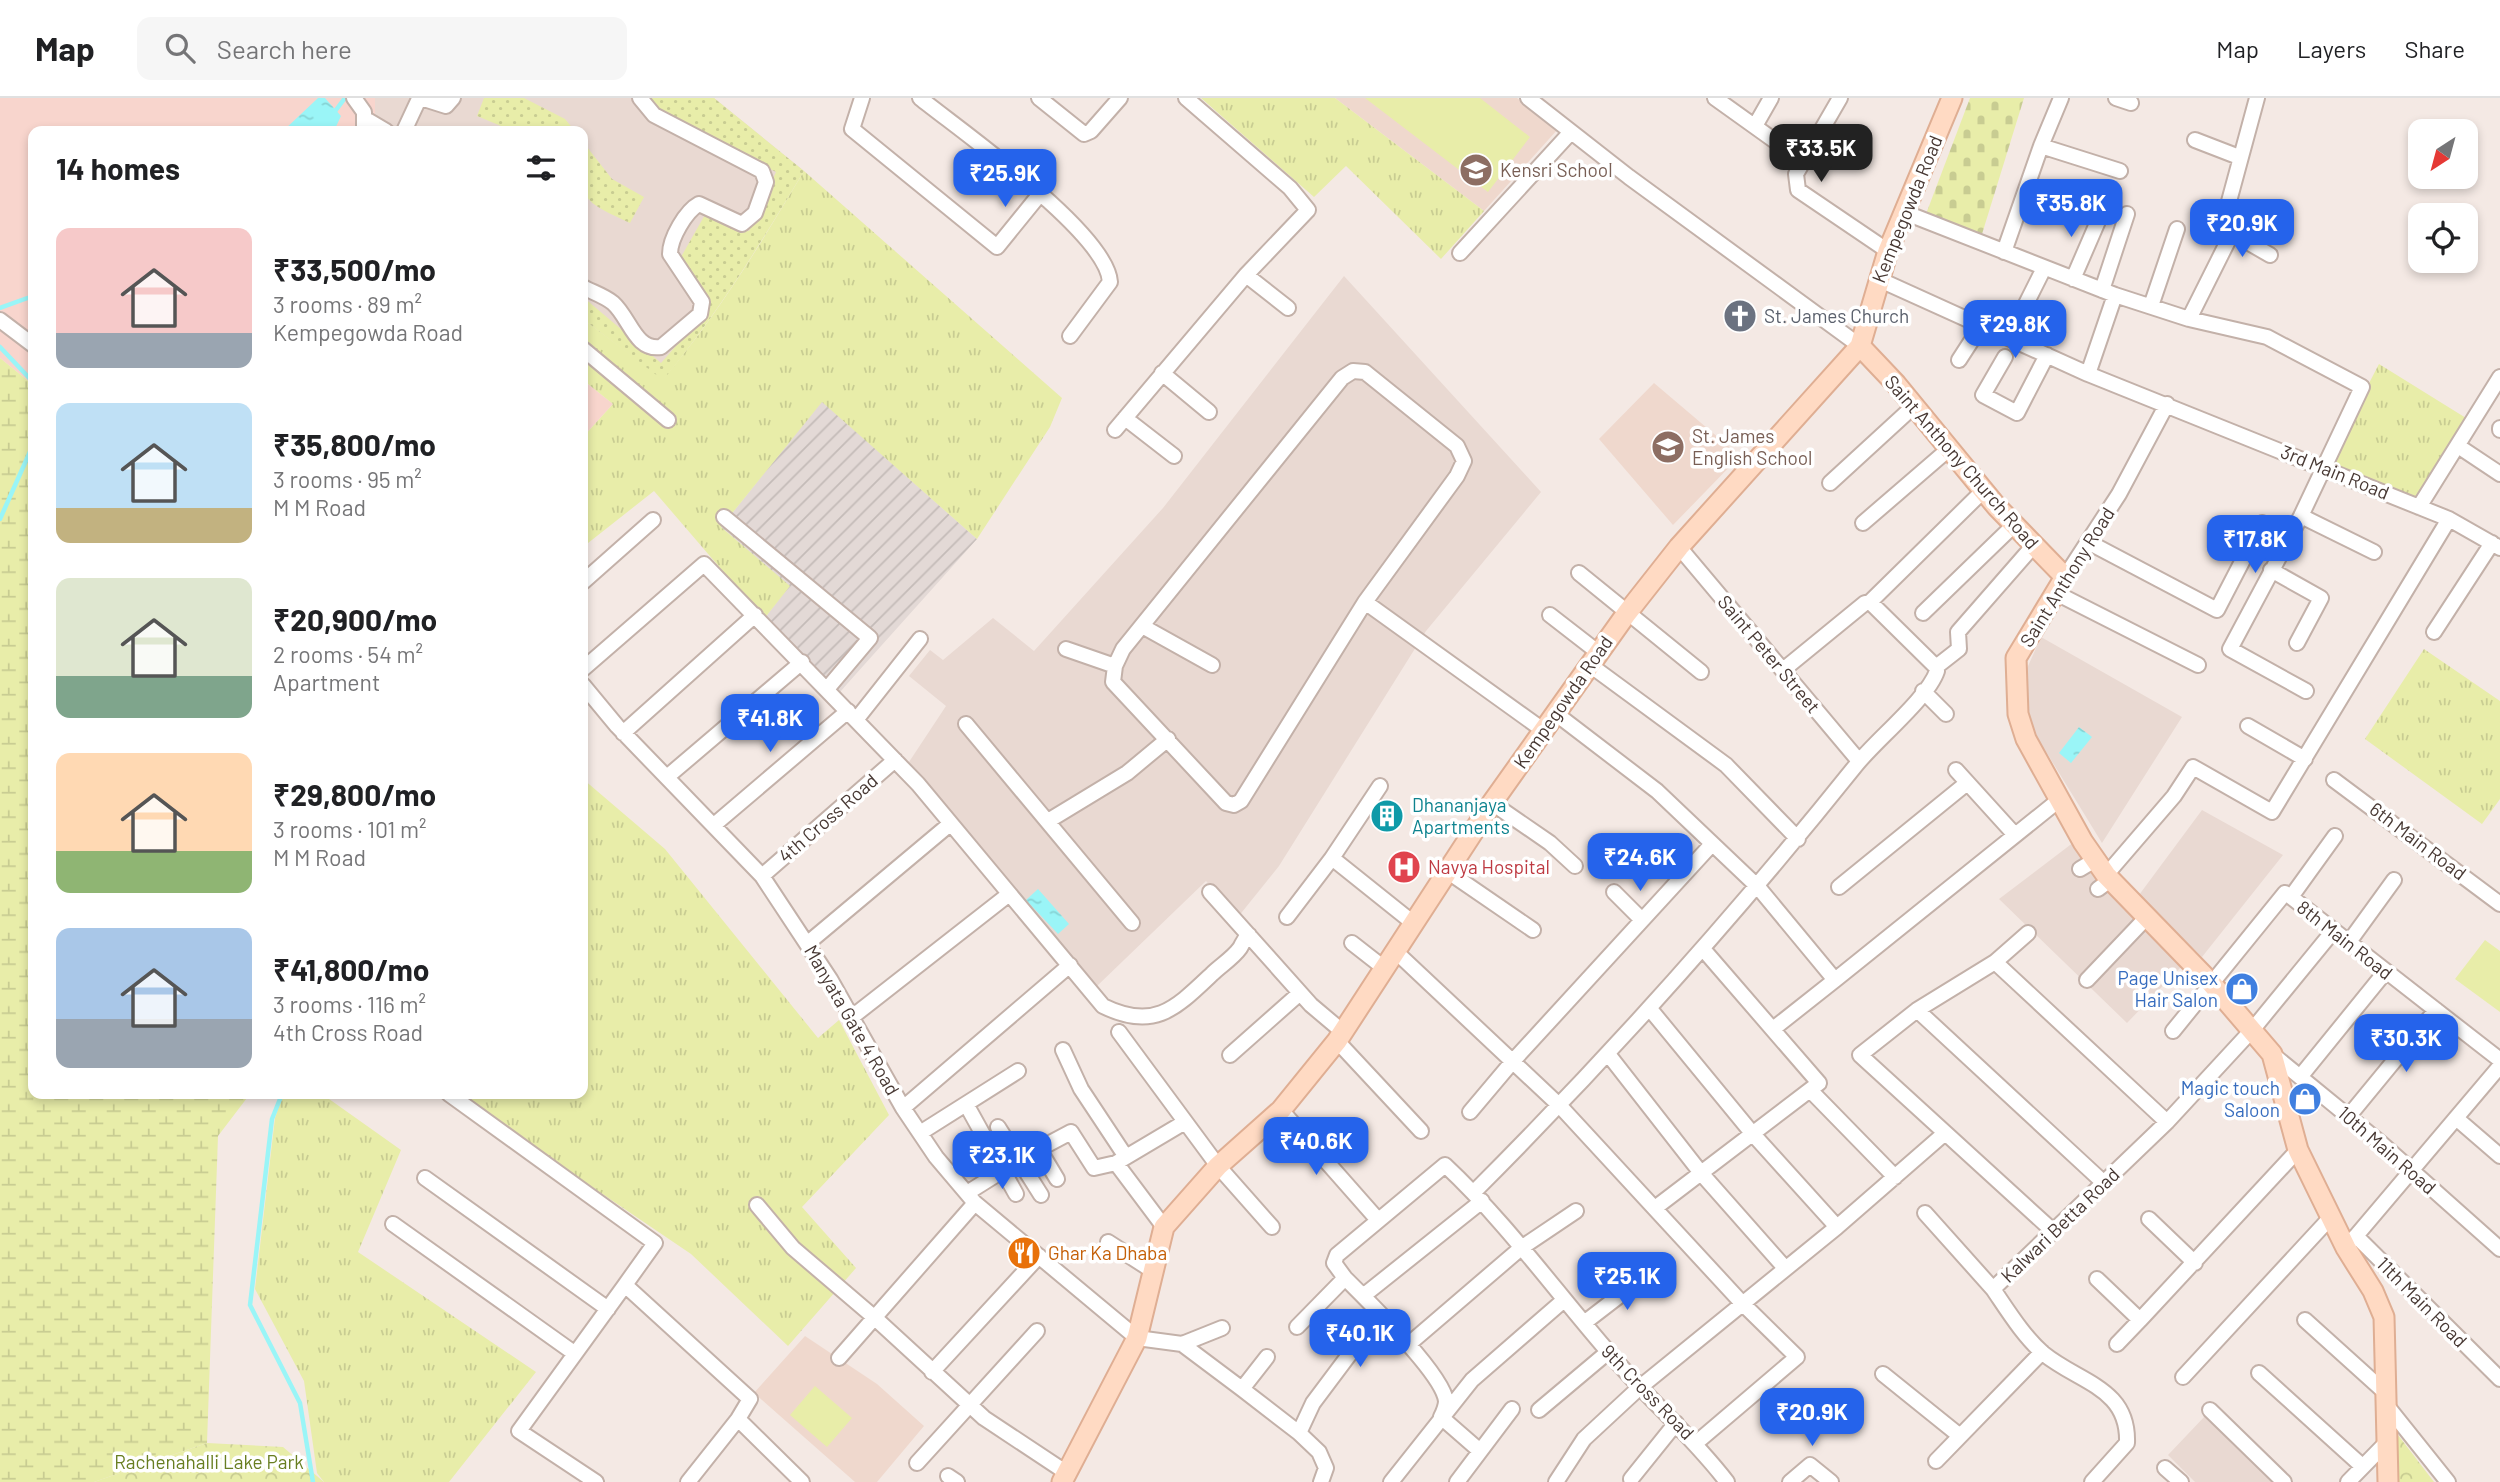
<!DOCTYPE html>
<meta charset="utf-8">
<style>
:root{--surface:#fff;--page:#f6f6f6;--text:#202124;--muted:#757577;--line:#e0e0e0;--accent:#2563eb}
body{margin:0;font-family:Barlow,sans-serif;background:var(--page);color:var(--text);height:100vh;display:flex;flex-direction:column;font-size:26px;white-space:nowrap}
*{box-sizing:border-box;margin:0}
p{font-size:23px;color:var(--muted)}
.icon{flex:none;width:38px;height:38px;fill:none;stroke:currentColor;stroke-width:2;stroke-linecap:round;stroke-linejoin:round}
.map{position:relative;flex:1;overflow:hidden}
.details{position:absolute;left:28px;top:28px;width:560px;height:973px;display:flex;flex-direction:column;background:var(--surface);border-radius:14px;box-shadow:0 4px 10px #0003}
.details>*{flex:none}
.needle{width:46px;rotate:216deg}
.buttons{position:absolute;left:2408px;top:21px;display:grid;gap:14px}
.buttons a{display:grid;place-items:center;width:70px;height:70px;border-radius:14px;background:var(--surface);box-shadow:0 4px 10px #0003;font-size:35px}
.price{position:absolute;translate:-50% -60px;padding:0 16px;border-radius:14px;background:var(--accent);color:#fff;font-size:23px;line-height:46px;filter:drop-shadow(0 2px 4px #0008)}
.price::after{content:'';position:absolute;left:50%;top:42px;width:21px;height:16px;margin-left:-10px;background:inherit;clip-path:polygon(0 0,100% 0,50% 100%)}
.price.active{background:#222;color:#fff}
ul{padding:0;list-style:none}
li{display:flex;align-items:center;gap:21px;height:175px;padding:0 28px}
li span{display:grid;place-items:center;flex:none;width:196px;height:140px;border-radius:14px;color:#555}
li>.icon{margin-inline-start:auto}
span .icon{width:84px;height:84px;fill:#fffc;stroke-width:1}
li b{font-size:30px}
h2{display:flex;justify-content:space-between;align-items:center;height:84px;padding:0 28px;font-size:30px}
header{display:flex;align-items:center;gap:42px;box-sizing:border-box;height:98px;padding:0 35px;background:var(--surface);border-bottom:2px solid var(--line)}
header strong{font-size:33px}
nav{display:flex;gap:38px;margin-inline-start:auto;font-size:24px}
.search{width:490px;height:63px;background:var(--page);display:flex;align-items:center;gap:18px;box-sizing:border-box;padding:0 24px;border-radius:14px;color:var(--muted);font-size:26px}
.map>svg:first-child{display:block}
.residential{fill:#e9d9d2}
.commercial{fill:#f8d5cd}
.industrial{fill:url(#industrial-furrows)}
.education{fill:#efd8cd}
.grass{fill:url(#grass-tufts)}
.wetland{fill:url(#wetland-marsh)}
.cemetery{fill:url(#cemetery-stones)}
.park{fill:url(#park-crowns)}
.garden{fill:url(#garden-dots)}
.pitch{fill:#e8eda9}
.water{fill:url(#water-ripples)}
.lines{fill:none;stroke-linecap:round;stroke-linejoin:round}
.stream{stroke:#9af5f7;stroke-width:4.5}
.street-casing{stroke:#c3b1a9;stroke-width:18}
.secondary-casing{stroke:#dfae93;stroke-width:23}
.street{stroke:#fff;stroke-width:14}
.secondary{stroke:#ffdac3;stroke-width:19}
.labels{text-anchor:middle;stroke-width:7;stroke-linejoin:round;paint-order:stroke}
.education-label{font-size:19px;fill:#785e54;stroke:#fff;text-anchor:start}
.street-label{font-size:19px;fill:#473833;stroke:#fff}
.worship-label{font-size:19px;fill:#5b616d;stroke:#fff;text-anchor:start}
.culture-label{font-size:19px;fill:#0d838f;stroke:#fff;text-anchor:start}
.health-label{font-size:19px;fill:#be3a42;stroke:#fff;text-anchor:start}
.shop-label{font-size:19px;fill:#366cbe;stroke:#fff;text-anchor:end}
.food-label{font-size:19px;fill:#c56008;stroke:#fff;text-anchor:start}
.park-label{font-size:19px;fill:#687e21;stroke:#fff}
</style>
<header>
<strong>Map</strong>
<div class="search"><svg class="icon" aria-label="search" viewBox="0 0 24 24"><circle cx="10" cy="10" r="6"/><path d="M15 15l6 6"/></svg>Search here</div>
<nav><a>Map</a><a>Layers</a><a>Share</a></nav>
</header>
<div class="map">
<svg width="2500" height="1384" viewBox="0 0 2500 1384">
<defs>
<pattern id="industrial-furrows" width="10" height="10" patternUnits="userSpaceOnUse" patternTransform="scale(1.75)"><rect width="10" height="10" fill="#e3d9d6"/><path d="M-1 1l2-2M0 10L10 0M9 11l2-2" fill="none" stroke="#c4bbb8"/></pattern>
<pattern id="grass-tufts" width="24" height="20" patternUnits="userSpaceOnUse" patternTransform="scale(1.75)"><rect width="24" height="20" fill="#e8eda9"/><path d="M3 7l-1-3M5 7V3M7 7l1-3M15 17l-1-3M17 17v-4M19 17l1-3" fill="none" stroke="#c8cc92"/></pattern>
<pattern id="wetland-marsh" width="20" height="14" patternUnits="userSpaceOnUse" patternTransform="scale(1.75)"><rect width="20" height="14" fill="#e8eda9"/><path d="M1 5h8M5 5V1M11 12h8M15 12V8" fill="none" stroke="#c8cc92"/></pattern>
<pattern id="cemetery-stones" width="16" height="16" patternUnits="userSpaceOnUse" patternTransform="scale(1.75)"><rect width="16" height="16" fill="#e8eda9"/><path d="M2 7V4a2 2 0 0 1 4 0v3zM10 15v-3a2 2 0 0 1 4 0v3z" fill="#c8cc92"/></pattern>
<pattern id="park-crowns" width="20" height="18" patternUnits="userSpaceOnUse" patternTransform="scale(1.75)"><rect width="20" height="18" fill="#e8eda9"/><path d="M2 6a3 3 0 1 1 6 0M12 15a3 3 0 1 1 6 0" fill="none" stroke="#c8cc92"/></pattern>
<pattern id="garden-dots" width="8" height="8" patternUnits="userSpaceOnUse" patternTransform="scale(1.75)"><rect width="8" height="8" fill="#e8eda9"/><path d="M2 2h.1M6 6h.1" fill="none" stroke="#c8cc92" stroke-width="1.8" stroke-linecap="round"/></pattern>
<pattern id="water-ripples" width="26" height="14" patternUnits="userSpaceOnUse" patternTransform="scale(1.75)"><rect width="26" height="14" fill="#9af5f7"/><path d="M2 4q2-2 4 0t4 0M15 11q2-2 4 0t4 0" fill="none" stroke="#86d3d4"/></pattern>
</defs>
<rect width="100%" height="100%" fill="#f4e9e4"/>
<path class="residential" d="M375,0h339l90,73 -141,209 -80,-61v-188h-208z
M1344,178l197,216 -115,139 -147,235 -41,51 -32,-36 -109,105 -188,-224 37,-56 -37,-30 21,-26 13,10 50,-42 41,33 129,-143z
M2041,539l141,80 -80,126 -76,-124 -6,-35z
M2202,712l81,45 -81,102 -63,-62z
M2074,744l73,89 34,36 -54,56 -128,-124z
M2206,1317l69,67h-80l-27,-27z"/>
<path class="commercial" d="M0,0h375v33h-342v254l-33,-27z
M583,282l30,24 -30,33z"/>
<path class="industrial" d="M822,303l155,138 -139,155 -74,-75 25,-33 -68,-59z"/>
<path class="education" d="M1335,0h182l41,31 -74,82z
M1654,285l86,73 -67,69 -74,-86z
M805,1238l72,48 47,42 -47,56h-22l-101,-89z"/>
<path class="grass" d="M1201,0h134l149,113 -43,48 -95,-93 -32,31z
M804,73l258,227 -12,29 -73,112 -155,-137 -101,125 69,59 -26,33 -110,-128 -71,56v-110l30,-33 -30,-24v-61l80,60c55,-64 98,-136 141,-208z
M2379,266l87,54 -48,83 -90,-39z
M2424,551l76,52v98l-18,25 -117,-85z
M583,681l82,70 153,189 21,-18 50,95 -87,92 54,61 -68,78 -97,-92 -236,-160h128z
M283,996h39l79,56 -43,102 178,120 -87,110h-125l-7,-9 -13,-92 -49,-92 20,-171z"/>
<path class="wetland" d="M0,260l33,27v709h217l-32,42 -11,307 -113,39h-94z"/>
<path class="cemetery" d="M1970,0h54l-42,136 -56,-20z"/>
<path class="park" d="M2398,1337l36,47h-37z
M207,1345l76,4 41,35h-230z"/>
<path class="garden" d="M484,0h40l41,21 10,12h-62l-36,-15z
M647,0h67l90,73c-43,72 -87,144 -141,209l-80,-61v-22l78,66 49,-56 -29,-50 25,-44 43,18 27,-59 -119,-61z
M583,44l29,37 32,18 -14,26c-55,-25 -47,-23 -47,-81z"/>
<path class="pitch" d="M1365,0h115l50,39 -42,55z
M2485,842l15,11v61l-45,-33z
M815,1288l37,32 -25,29 -37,-32z"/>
<path class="water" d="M318,0h7l16,18 -7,15h-51z
M2079,629l13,10 -21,26 -12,-10z
M1038,791l31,35 -11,10 -32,-34z"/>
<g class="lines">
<path class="stream" d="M333,16l12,-16
M0,210l33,-12
M0,249l33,35
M0,421l33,-74
M282,996l-10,25 -22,186 50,98 13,79"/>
<defs>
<path id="street" d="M354,0l10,14v19
M862,0l-10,31 145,118 43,-53
M920,0c41,33 187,135 190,184l-40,54
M1039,0l45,36 7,-3 29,-33
M1528,0l101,79 231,169
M1715,0l88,63
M1840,0l-44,76 2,16 90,61
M2116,0l15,5
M364,20l22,13
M1755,28l16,-28
M404,33l14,-30 6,-2 22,7 7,-8
M2195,42l44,17
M2041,48l20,-48
M1906,115l209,82 74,24 78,18 95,50 -61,129 -71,133 76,42
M2232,135l38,22
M2004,154l37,-106 79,25
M1460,155l111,-121
M1246,177l42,33
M1878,181l210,95 361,145 51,29
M2073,181l29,-67
M583,189c9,5 22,9 30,16 17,15 22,48 48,44l39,-33 2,-12 -32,-48c0,-16 16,-43 29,-50l43,20 13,-11 11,-31 -4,-11 -108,-56 -14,-17
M2102,192l25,-76
M2151,208l26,-77
M2189,221l43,-86 -4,-28 29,-107
M0,222l33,25
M2009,240l35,-70
M583,251l85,71
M2005,259l-22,38 34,18 30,-58
M1959,262l22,-34
M1353,273l12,1 92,74 7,15 -7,15 -92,126 -124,199 -7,4 -8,-2 -113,-121 2,-16 8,-17 219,-271z
M1162,275l47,39
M2088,276l27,-79
M1125,320l49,38
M2500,330v2
M1115,332l131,-155 62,-65 -18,-22 -104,-90
M2464,352l36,24
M1830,385l84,-77
M2419,409l81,-130
M2301,418l73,36
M724,419l146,121 -43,51
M1863,425l87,-75
M2088,444l129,68 45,-87
M1679,449l180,214
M2271,472l50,28 -24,45
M1579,475l122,99
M2065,479l54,-83 48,-90
M583,484l70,-62
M2054,494l144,73
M1365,504l178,128
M1870,504l114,-112
M1923,515l91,-88
M1550,517l49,38
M1142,528l70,39
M2434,534l58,-89
M1066,551l49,17
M1590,567l136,100 72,74
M1936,569l23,-18 -1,-17 76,-87
M583,571l121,-105 214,220 185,222c51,25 72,3 109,-32 8,-8 21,-16 28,-26 3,-5 3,-8 9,-13
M583,587l34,41 145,150 68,103 73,129 33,49 39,46 162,135 45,6 60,45 57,44 20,19 7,16 -5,14
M1923,593l23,23
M1555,615l102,78 101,96 77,93 -62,49
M856,622l64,-81
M966,626l166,199
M2248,628l57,33
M623,635l132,-118
M1956,672l59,65
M667,679l135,-115
M2334,682l166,124
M1380,688l-48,72 80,64
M1492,705l58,40 25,23
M1048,723l79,-48 41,-34
M714,727l134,-114
M2080,771l15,-9
M1447,773l86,59
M2106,777l68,-79 19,-29 79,45 177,-293
M762,778l133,-116
M1839,789l128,-104
M2098,791l12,-9
M1210,794l101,113 32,27
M1614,794l28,28
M2291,799l209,163
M1287,819l45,-59
M2028,835l-33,29 -78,48 -57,45 194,177
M2349,844l45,-62
M808,845l142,-119
M1352,845l32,25
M1395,853l165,155 181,196 56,55 -101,86
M1995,864l172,160
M1835,882l224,-180
M2087,882l60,-63
M1650,911l102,124 85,94
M1917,912l187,173
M852,919l156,-122
M2173,933l112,-138 6,4 44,-61
M1119,934l99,134 54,61
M1337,943l84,90
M1063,952l18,39 45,68
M1608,956l93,119 84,95
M2272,956l110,90 118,105
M1230,957l70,-62
M2300,979l86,-106
M1810,992l85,87
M449,996l206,149 -30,42
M966,1006l50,90
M903,1010l167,-143
M1281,1012l97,110
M1470,1014l43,-51 199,-217
M2348,1019l88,-107
M2456,1020l44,38
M998,1029l43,68
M920,1035l98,-62
M1116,1065l48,64
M425,1080l183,131
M1057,1081l-18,-30 32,-17 23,36 22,-5 69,-41
M1474,1094c136,-136 263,-278 383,-428 19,-24 71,-66 80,-93l-1,-4 -66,-65 -5,1 -82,67
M967,1095l43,-27
M757,1107l36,43 82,70 109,100 83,55
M1655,1110l164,-125 -116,-134
M1925,1115l68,76
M2149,1121l46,44
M393,1126l181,129
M2356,1138l144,-170
M2351,1143l5,-5 144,143
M1108,1144l45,29
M1345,1180c21,21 98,96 101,123 0,4 -3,12 -5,16l39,34
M2097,1181l43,41 158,-170
M1363,1198l119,-95
M2305,1222l82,74
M1584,1225l65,-50
M1297,1229l48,-49 -11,-15 3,-8 108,-90c61,57 111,127 166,190 37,44 81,81 116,127
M1182,1246l40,-16
M1409,1246l112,-96 55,-37
M2117,1246l23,-24
M839,1260l136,-155
M932,1274l107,-116
M2259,1275l103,93
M1883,1276l77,62
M2183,1279l148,-160
M1242,1291l25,-32
M2388,1309l60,75
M1539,1312l69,-58
M2210,1312l74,72
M738,1321l64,63
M1299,1335l14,-30 66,-88
M1936,1363l106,-109
M917,1365l120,-132
M2165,1370l16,14
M948,1378l9,6
M1631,1381l45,-56
M596,1384l-77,-51 106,-146 125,114 -12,20 -50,63
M1391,1384l81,-102 92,-80
M1457,1384l55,-73
M1556,1384l28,-43 55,-51 198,-161 108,-94
M1790,1384l20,-17 21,17
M2092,1384l35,-39c2,-55 -47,-60 -83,-89 -20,-17 -36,-43 -51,-65l174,-167 86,-93 81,-99
M2348,1384l40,-41"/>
<path id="secondary" d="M1860,248l36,38 101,123 68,70 -49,81 2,56 8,25 57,103 23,33 106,109 60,70 26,96 48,98 27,43 11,26 4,165
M1062,1384l75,-144 27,-111 54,-61 63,-56 56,-69 155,-238 135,-190 52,-66 181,-201 28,-95 64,-153"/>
</defs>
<use href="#street" class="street-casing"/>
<use href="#secondary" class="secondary-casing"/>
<use href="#street" class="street"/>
<use href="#secondary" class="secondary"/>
</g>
<defs>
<symbol id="school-disc" viewBox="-11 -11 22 22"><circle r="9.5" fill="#8d6e63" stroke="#fff"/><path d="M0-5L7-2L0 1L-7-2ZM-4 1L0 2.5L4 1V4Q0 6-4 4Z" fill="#fff"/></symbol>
<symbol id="church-disc" viewBox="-11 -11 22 22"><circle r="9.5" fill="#6b7280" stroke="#fff"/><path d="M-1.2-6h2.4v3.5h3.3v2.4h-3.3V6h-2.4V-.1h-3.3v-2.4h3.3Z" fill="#fff"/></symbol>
<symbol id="building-disc" viewBox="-11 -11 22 22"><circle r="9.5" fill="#0f9aa8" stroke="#fff"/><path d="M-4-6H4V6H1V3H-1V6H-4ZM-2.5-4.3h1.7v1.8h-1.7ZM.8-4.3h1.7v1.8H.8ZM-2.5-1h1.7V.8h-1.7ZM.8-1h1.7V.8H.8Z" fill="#fff"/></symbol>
<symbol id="hospital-disc" viewBox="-11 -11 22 22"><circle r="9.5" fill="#e0444e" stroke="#fff"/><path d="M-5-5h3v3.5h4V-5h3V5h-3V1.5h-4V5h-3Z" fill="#fff"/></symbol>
<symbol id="shop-disc" viewBox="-11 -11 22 22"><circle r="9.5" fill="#3f7fe0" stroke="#fff"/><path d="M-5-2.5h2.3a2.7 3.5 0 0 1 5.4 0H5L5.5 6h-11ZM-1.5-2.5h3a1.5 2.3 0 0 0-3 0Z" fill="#fff"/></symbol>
<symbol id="restaurant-disc" viewBox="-11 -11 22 22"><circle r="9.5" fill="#e8710a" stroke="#fff"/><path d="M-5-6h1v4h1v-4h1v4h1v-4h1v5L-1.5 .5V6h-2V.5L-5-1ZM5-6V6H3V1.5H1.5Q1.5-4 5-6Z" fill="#fff"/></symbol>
</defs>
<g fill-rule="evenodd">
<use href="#school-disc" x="1457" y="53" width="38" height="38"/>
<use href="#church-disc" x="1721" y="199" width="38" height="38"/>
<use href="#school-disc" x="1649" y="330" width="38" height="38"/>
<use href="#building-disc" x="1368" y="699" width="38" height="38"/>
<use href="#hospital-disc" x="1385" y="750" width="38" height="38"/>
<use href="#shop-disc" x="2223" y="872" width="38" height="38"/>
<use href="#shop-disc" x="2286" y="982" width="38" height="38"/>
<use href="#restaurant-disc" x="1005" y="1136" width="38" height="38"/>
</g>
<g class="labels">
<g class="education-label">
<text x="1500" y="79">Kensri School</text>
<text x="1692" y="345">St. James<tspan x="1692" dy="22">English School</tspan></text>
</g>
<g class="street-label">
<text transform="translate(1907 111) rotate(-68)" y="7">Kempegowda Road</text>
<text transform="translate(1962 364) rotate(49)" y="7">Saint Anthony Church Road</text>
<text transform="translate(2335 374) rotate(22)" y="7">3rd Main Road</text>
<text transform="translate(2067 479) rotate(-58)" y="7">Saint Anthony Road</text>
<text transform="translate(1769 556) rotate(50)" y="7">Saint Peter Street</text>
<text transform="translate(1563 604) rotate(-55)" y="7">Kempegowda Road</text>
<text transform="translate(828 720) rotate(-41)" y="7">4th Cross Road</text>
<text transform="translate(2418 743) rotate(37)" y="7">6th Main Road</text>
<text transform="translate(2345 842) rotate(38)" y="7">8th Main Road</text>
<text transform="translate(852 922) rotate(60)" y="7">Manyata Gate 4 Road</text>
<text transform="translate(2387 1052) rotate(41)" y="7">10th Main Road</text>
<text transform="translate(2060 1127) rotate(-44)" y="7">Kalwari Betta Road</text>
<text transform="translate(2422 1204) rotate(45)" y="7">11th Main Road</text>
<text transform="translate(1648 1294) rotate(46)" y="7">9th Cross Road</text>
</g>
<g class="worship-label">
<text x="1764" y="225">St. James Church</text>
</g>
<g class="culture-label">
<text x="1412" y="714">Dhananjaya<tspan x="1412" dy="22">Apartments</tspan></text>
</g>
<g class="health-label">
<text x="1428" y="776">Navya Hospital</text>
</g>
<g class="shop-label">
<text x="2218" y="887">Page Unisex<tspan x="2218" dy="22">Hair Salon</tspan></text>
<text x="2280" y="997">Magic touch<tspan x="2280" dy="22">Saloon</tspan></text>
</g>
<g class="food-label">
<text x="1048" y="1162">Ghar Ka Dhaba</text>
</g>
<g class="park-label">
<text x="209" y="1371">Rachenahalli Lake Park</text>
</g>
</g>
</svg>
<div class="buttons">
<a><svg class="needle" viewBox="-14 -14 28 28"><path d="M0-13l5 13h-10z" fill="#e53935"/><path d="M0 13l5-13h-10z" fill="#757577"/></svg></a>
<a><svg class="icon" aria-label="locate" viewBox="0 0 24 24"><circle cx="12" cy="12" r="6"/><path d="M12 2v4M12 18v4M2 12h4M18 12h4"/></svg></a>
</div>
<b class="price active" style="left:1821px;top:86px">₹33.5K</b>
<b class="price" style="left:1005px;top:111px">₹25.9K</b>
<b class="price" style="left:2071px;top:141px">₹35.8K</b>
<b class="price" style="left:2242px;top:161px">₹20.9K</b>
<b class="price" style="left:2015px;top:262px">₹29.8K</b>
<b class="price" style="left:2255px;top:477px">₹17.8K</b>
<b class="price" style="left:770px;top:656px">₹41.8K</b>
<b class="price" style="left:1640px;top:795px">₹24.6K</b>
<b class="price" style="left:2406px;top:976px">₹30.3K</b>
<b class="price" style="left:1316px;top:1079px">₹40.6K</b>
<b class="price" style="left:1002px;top:1093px">₹23.1K</b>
<b class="price" style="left:1627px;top:1214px">₹25.1K</b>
<b class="price" style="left:1360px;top:1271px">₹40.1K</b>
<b class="price" style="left:1812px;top:1350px">₹20.9K</b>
<section class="details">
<h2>14 homes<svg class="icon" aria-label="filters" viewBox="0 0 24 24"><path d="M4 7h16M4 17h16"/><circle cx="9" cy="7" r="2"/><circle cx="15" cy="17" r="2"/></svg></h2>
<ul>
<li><span style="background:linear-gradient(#f6c9c9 75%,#9aa5b1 0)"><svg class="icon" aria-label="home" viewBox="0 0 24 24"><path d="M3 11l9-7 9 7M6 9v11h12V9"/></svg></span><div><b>₹33,500/mo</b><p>3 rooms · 89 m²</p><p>Kempegowda Road</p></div></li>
<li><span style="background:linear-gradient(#bfe0f5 75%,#c2b280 0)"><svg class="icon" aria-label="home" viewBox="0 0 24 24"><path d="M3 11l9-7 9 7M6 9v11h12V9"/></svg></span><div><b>₹35,800/mo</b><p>3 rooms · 95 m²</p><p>M M Road</p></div></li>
<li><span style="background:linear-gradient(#dfe7d0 70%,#7fa58c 0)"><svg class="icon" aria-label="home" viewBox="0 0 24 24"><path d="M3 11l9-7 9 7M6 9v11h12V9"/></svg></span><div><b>₹20,900/mo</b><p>2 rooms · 54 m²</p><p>Apartment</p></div></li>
<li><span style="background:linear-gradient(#ffd9b3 70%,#8fb573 0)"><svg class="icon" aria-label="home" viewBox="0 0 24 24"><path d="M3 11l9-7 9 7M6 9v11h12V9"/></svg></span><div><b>₹29,800/mo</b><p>3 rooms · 101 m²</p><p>M M Road</p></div></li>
<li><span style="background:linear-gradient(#a9c7e8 65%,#9aa5b1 0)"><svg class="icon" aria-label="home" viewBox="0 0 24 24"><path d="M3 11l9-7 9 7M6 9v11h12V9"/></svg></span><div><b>₹41,800/mo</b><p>3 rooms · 116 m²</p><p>4th Cross Road</p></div></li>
</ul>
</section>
</div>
